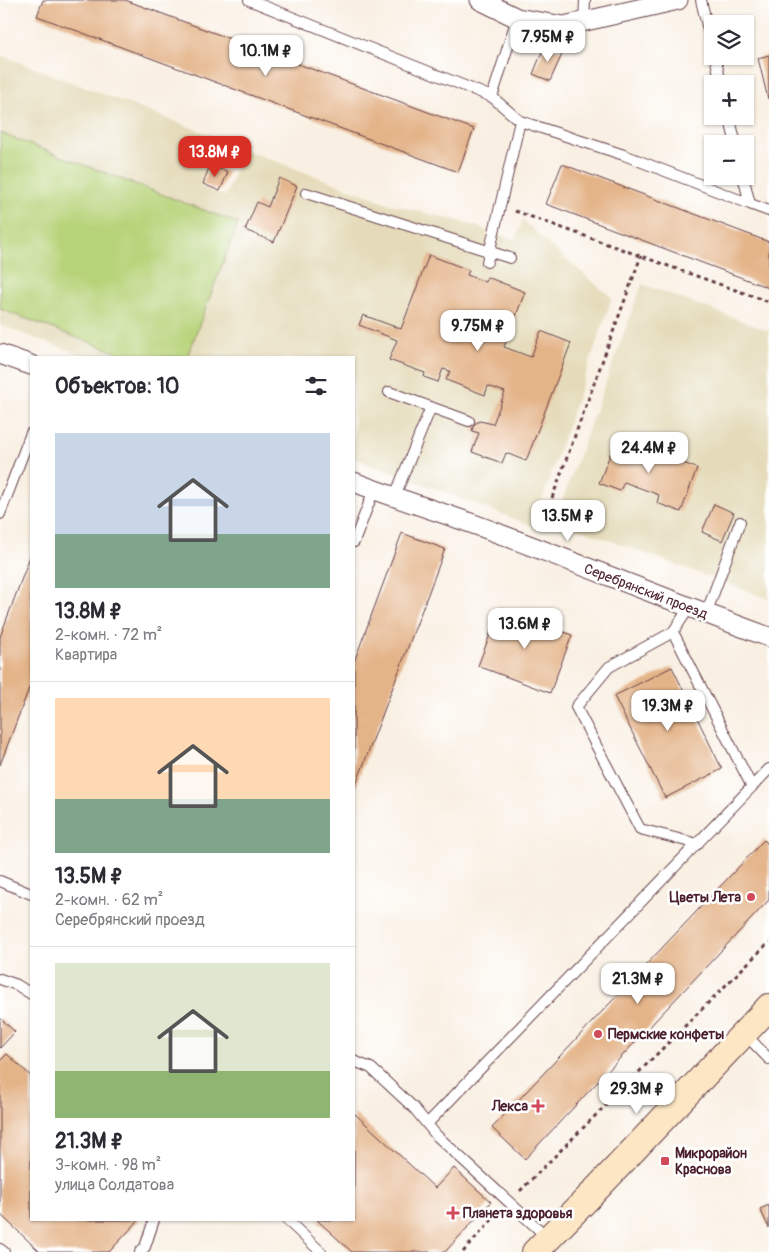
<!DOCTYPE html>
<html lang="ru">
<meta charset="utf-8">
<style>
:root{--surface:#fff;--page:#f7f7f7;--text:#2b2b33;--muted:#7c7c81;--line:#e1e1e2;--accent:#d93025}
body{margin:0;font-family:Pangolin,sans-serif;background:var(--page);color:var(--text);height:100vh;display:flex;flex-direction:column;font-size:19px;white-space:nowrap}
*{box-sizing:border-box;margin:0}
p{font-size:16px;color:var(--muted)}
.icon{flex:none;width:28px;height:28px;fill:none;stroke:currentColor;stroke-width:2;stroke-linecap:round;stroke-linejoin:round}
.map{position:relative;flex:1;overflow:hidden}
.details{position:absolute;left:30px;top:356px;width:325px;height:865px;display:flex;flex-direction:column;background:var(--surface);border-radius:0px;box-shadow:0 1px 4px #0004}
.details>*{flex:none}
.tools{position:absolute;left:704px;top:15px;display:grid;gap:10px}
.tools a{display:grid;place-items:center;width:50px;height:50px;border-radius:0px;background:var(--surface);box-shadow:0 1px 4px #0004;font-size:25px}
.price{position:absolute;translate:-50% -42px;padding:0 11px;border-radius:10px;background:#fff;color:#222;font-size:16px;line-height:32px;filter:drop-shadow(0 1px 2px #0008)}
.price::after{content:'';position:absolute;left:50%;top:30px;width:15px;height:11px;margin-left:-8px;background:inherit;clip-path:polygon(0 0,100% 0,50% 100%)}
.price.active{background:var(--accent);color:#fff}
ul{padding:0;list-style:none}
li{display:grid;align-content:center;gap:10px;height:265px;padding:0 25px}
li+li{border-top:1px solid var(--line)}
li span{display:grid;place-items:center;height:155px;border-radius:0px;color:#555}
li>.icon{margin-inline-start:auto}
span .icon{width:90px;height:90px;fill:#fffc;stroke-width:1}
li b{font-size:21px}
h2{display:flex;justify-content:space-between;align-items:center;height:60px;padding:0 25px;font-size:21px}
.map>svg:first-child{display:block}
.built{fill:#e5dbba}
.green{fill:#b7d379;stroke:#807952}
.building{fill:#e4b489}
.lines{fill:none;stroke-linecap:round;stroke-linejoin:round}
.lane-casing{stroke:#643e47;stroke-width:12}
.street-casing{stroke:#643e47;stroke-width:21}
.secondary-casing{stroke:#643e47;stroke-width:28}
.path{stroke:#643e47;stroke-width:3;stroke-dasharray:4 4;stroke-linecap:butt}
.lane{stroke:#fff;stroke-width:10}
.street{stroke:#fff;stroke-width:19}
.secondary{stroke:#fce6c4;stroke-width:26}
.poi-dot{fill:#d1495b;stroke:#fff;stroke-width:2}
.labels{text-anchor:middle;stroke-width:5;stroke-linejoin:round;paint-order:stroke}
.street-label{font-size:14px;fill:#4a1f2b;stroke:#fff}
.poi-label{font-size:14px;font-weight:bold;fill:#4a1f2b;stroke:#fff;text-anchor:start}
</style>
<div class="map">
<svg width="769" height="1252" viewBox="0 0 769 1252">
<rect width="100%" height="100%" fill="#fff"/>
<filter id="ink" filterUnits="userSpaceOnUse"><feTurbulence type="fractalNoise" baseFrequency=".02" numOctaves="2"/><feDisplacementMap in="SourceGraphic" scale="10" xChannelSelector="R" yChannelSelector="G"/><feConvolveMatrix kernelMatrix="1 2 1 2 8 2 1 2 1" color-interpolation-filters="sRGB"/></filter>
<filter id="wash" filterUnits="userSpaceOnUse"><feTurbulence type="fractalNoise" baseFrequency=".0096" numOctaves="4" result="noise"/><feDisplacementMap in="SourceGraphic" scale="20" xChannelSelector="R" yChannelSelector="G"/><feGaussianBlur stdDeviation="1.12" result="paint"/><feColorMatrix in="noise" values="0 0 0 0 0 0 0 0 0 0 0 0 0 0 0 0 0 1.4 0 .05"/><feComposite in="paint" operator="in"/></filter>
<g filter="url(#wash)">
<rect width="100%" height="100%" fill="#f9f0e3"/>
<path class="built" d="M0,55l218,83 -18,49 26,9 17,-47 150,56 77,19 45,16 8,-20 25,24 64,54 -79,228 -179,-68v-100l-268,-1 -86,-32z
M642,284l127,47v268l-214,-79z"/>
<path class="green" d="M0,133l238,90 -51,134h-58l-129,-48z"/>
<g id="blocks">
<path class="building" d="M43,0h82l349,129 -16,43 -421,-156z
M545,45l18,7 -13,29 -17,-7z
M769,55v44h-1l-10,-41z
M562,164l207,78v46l-223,-84z
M210,165l18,7 -8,19 -17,-7z
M279,178l18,8 -23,56 -29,-12 12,-28 11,5z
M429,255l40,15 -2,5 18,7 2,-5 38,15 -21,55 27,10 10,-26 30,12 -45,118 -20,-8 -4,10 -30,-11 7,-19 -7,-2 2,-7 6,-3 13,3 12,-32 -17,-6 -3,9 -39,-15 4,-9 -7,-2 -5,13 -14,-5 1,-4 -36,-13 8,-20 -38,-15 4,-10 38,14z
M616,439l81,29 -16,44 -24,-9 2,-8 -35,-13 -4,9 -21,-8z
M714,504l20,9 -12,28 -20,-9z
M402,533l43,16 -91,241v-128z
M31,554v129l-31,82v-128z
M500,608l72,27 -22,58 -72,-27z
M672,667l50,102 -57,29 -51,-102z
M764,840l5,5v55l-244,259 -33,-31z
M0,1018l15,14 -15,16z
M7,1054l24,22v144h108l-30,32h-69l-40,-38v-153z
M354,1113l81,75 19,-20 37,34 -46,50h-93l-35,-32h37z
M769,1205v23l-9,-19z"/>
</g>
</g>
<g filter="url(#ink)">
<use href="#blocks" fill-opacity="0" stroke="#643e47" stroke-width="1"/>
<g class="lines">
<defs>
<path id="lane" d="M249,0l243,97
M701,0l11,47
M584,21l1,-21
M715,56l6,28
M729,116l7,28
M520,121l104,34 126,49
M743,176l7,28 19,7
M306,193l204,65
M487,262l33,-141 -28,-24 25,-79
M389,392l80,29
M394,498l37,-91
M0,514l31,-81
M354,542l20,-52
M689,608l-16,24 79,155
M706,614l34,-92
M673,632l-64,35 -33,40 64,122 58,15
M0,881l31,13
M0,979l17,6 14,9
M745,1034l24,25
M354,1061l17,7 43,40 22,27 111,102
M427,1124l342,-355
M287,1220l34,32
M0,1249l4,3
M140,1252l5,-5 9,-27"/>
<path id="street" d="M480,0l37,18 47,8 114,-26
M0,354l31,11
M354,482c48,19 98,33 146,52 90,34 179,70 269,103"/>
<path id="secondary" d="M535,1252l53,-54 181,-191"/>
</defs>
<use href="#lane" class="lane-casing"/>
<use href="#street" class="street-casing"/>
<use href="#secondary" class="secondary-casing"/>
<path class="path" d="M515,211l254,91
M541,528l100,-272
M520,1191l249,-249
M463,1252l35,-39"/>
<use href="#lane" class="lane"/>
<use href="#street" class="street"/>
<use href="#secondary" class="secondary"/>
</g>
</g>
<g class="poi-dot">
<circle cx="751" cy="897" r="5"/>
<circle cx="598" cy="1034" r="5"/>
<path d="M535.5 1098.5h5v5h5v5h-5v5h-5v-5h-5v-5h5z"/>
<rect x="660" y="1156" width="10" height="10" rx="2.5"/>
<path d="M450.5 1205.5h5v5h5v5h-5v5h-5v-5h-5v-5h5z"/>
</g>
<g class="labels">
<g class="street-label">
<text transform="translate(646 591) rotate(21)" y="5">Серебрянский проезд</text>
</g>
<g class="poi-label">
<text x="741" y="902" text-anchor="end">Цветы Лета</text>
<text x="608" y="1039">Пермские конфеты</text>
<text x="528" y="1111" text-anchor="end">Лекса</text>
<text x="675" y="1158">Микрорайон<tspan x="675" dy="16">Краснова</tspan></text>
<text x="463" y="1218">Планета здоровья</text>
</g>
</g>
</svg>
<div class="tools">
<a><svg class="icon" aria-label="layers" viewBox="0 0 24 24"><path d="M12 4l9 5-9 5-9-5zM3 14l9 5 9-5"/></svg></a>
<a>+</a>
<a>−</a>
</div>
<b class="price" style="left:548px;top:63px">7.95M ₽</b>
<b class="price" style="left:266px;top:77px">10.1M ₽</b>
<b class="price active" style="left:215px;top:178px">13.8M ₽</b>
<b class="price" style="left:478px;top:352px">9.75M ₽</b>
<b class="price" style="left:649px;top:474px">24.4M ₽</b>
<b class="price" style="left:568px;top:542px">13.5M ₽</b>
<b class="price" style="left:525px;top:650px">13.6M ₽</b>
<b class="price" style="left:668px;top:732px">19.3M ₽</b>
<b class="price" style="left:638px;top:1005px">21.3M ₽</b>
<b class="price" style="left:637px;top:1115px">29.3M ₽</b>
<section class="details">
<h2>Объектов: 10<svg class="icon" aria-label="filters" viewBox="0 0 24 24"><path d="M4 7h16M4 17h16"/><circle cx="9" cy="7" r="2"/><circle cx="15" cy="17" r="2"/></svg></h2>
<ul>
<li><span style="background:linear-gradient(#c9d6e8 65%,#7fa58c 0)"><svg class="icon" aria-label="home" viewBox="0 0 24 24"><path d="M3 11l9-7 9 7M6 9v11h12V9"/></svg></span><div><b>13.8M ₽</b><p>2-комн. · 72 m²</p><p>Квартира</p></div></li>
<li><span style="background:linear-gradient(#ffd9b3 65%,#7fa58c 0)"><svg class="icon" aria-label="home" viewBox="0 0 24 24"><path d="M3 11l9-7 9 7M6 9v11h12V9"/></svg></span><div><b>13.5M ₽</b><p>2-комн. · 62 m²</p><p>Серебрянский проезд</p></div></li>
<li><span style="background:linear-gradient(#dfe7d0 70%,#8fb573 0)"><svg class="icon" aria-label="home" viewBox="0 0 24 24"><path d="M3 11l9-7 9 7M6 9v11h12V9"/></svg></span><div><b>21.3M ₽</b><p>3-комн. · 98 m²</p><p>улица Солдатова</p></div></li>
</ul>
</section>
</div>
